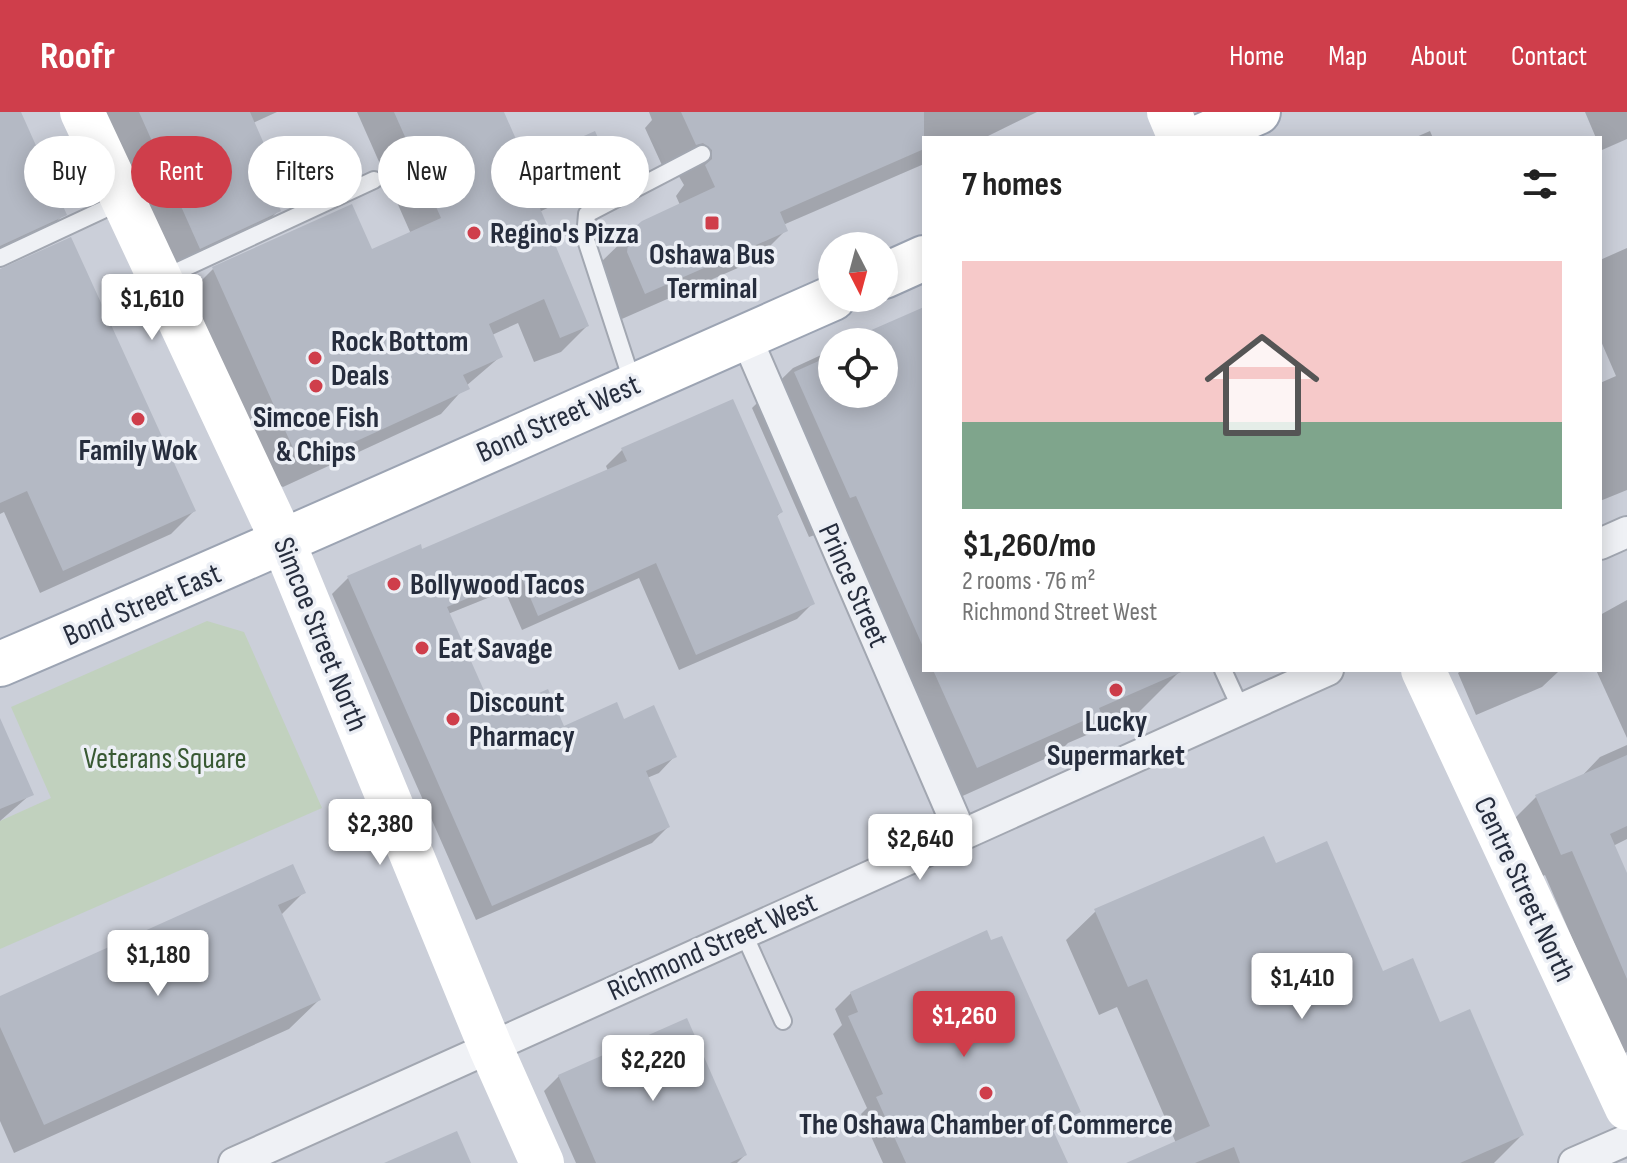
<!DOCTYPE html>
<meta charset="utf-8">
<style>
:root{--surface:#fff;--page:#f6f6f6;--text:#222;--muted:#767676;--line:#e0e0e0;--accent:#cf3e4b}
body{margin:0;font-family:"Sofia Sans Condensed",sans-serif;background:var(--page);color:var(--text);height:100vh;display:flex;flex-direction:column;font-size:30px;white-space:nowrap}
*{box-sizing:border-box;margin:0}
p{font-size:26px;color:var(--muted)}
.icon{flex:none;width:44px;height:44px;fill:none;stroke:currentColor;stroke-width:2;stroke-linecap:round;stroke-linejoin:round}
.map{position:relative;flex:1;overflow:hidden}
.panel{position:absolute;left:922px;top:24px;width:680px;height:536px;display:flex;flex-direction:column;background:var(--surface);border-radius:0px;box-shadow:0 4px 20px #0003}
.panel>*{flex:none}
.banner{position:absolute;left:24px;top:24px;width:760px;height:72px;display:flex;gap:16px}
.needle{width:52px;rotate:174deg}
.buttons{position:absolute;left:818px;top:120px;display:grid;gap:16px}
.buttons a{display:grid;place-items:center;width:80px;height:80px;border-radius:50%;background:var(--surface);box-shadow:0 4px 20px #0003;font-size:40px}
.price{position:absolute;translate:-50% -68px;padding:0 18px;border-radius:8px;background:#fff;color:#222;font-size:26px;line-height:52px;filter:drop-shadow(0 2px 4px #0008)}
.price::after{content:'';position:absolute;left:50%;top:48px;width:24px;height:18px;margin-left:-12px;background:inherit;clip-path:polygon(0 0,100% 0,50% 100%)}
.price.selected{background:var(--accent);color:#fff}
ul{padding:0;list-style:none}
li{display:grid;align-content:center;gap:16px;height:424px;padding:0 40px}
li+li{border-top:2px solid var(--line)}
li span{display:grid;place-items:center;height:248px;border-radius:0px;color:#555}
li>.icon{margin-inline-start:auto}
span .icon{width:144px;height:144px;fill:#fffc;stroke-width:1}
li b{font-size:34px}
h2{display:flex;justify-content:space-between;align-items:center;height:96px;padding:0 40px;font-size:34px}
.pill{padding:0 28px;border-radius:36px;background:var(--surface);box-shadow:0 4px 20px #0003;font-size:28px;line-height:72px}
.pill.selected{background:var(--accent);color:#fff}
header{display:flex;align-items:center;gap:48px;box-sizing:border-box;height:112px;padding:0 40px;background:var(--accent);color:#fff}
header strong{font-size:38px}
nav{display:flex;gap:44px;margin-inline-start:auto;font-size:28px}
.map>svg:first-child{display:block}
.built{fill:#cbcfd9;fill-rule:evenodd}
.green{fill:#c1d1be}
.shadow{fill:#0003}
.building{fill:#b4b9c4}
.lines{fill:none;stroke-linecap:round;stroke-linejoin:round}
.service-casing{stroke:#a2a7b1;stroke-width:20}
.minor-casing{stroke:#a2a7b1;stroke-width:34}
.primary-casing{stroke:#9ca4b3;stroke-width:48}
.service{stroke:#eff1f5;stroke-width:16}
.minor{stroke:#eff1f5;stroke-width:30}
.secondary{stroke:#fff;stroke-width:44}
.primary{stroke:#fff;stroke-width:44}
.poi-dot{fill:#cf3e4b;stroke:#eceff5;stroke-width:3}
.labels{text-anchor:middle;stroke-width:7;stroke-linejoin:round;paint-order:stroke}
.poi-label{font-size:30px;font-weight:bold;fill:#262d3d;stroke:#eceff5;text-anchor:start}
.street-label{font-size:30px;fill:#262d3d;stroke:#eceff5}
.park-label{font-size:30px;fill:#385933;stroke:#eceff5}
</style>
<header>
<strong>Roofr</strong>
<nav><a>Home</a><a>Map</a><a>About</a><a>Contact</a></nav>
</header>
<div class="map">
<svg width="1627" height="1051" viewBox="0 0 1627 1051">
<rect width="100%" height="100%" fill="#dde0e7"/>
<path class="built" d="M0,0h1627v1051h-1627zM924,26h676v532h-676zM832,134h52v52h-52zM832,230h52v52h-52z"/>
<path class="green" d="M207,509l37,11 78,176 -322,141v-128l51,-23 -40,-91z"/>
<path class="shadow" d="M102,0h175l-24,11 17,38 -9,9 18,40 -26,26 -79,37z
M357,0h145l23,53 83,1 -26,26 -43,20 48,114 -26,26 -27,10 -16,-39 -26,12 9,21 -35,30 -25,28 -158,73 -11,-5 -85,-187 26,-26 158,-17 40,-18z
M649,0h388l-53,26h-60v26l-141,61 2,6 -29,29 -141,62 -14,-60 31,-30 48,-27 -4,-9 8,-11 -7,-12 -11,1 -21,-46 7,-8z
M1585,0h42v27l-25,11 -2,-12h-4z
M0,8l64,94 -23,23 -41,20z
M1430,19l3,7h-19z
M1627,136v242l-27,11v-118l16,-7 -16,-37v-79z
M0,158l194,241 -23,23 -131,59 -36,-81 -4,2z
M924,208v350l255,2 -41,41 -70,30 -10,10 -122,55 -121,-273 -6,2 -57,-129 41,-40 39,-18v44h52v-52h-34z
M622,338l159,62 -5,5 37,86 -16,16 -118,51 -40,-92 -117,52 -17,-39 -57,23 45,101 70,13 60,-7 52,35 -16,17 -12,5 21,49 -16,16 -176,77 -144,-326 16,-16 73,-27 187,-80 -2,-5z
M1627,488v138l-31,-68h4v-55z
M1462,558h95l1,2 -16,15 -66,28 -18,-42z
M0,616l31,66 -31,27z
M1627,633v94l-14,7 14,32v174l-10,5 -36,-98 -36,-84 -11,5 -24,-57 26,-26 44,-19 20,-21z
M1275,754l107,108 57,50 83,111 -28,28h-363l45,-20 -59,-136 -18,8 -33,-75 30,-29z
M304,780l-23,23 38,85 -30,29 -275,124 -14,-32v-123z
M851,881l228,118 -27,21 14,31h-183l-22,-49 6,-6 -34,-74 9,-9 -7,-16z
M559,964l186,79 -8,8h-161l-32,-72z"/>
<path class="building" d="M0,0h21l46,103 -67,31z
M139,0h111l22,50 -10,4 19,45 -81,38z
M394,0h110l22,50 69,-31 16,36 -74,34 52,125 -29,12 -16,-39 -55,25 14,33 -40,18 7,14 -159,73 -14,-5 -85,-190 140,-63 20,45 69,-31z
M681,0h243v37l-144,63 8,19 -143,63 -18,-42 3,-21 12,-10 73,-34 -10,-22 7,-6v-9l-9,-7 -7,2z
M71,125l125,274 -133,60 -36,-80 -27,12v-234z
M924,195v342l-68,-153 -6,2 -56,-126 38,-17v39h52v-52h-40z
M733,287l50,113 -6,3 38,89 -119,51 -40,-92 -118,53 -17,-40 -74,31 47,106 54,-24 16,37 53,-24 7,17 30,-14 23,52 -31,14 24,56 -178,79 -145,-330 74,-32 1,5 205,-88 -6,-13z
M933,558h253l-87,38 2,5 -124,55z
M0,606l34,77 -34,14z
M1627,643v71l-17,8 17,39v106l-55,-128 -11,4 -26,-60z
M1264,724l12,27 51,-22 56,130 30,-13 27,64 30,-13 54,126 -64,28h-220l-6,-16 -39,16h-69l84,-37 -63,-147 -19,8 -34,-78z
M293,752l13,29 -28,12 43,95 -277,125 -44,-98v-31z
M987,818l4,10 11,-4 79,176 -30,14 17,37h-162l-30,-66 7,-3 -35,-78 10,-4 -8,-20z
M687,906l60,137 -17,8h-134l-38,-88z
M457,1019l14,32h-87z"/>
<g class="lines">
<defs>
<path id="service" d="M0,146l122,-57
M161,167l213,-99
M633,272l-48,-147 2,-23 115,-60
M1223,558l18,39
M743,820l40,89"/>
<path id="minor" d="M746,225l215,497
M1600,432l27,-12
M234,1051l1094,-493
M1574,1051l53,-23"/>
<path id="primary" d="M1198,26l60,-26
M884,164l40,-18
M0,552c279,-119 556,-244 833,-366"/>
</defs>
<use href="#service" class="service-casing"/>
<use href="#minor" class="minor-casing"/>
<use href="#primary" class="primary-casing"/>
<use href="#service" class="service"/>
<use href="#minor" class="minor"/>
<path class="secondary" d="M82,0l202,432 206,502 52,117
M1169,0l11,26
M1423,558l204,438"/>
<use href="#primary" class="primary"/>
</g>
<g class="poi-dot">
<rect x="704" y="103" width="16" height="16" rx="4"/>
<circle cx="474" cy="121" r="8"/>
<circle cx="315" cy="246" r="8"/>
<circle cx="316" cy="274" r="8"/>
<circle cx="138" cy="307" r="8"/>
<circle cx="394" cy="472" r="8"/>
<circle cx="422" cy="536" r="8"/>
<circle cx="1116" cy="578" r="8"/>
<circle cx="453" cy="607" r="8"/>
<circle cx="986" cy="981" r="8"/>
</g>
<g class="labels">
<g class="poi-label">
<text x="490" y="131">Regino's Pizza</text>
<text x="712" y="152" text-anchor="middle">Oshawa Bus<tspan x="712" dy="34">Terminal</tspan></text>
<text x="331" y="239">Rock Bottom<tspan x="331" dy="34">Deals</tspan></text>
<text x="316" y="315" text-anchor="middle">Simcoe Fish<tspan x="316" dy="34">&amp; Chips</tspan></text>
<text x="138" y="348" text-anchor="middle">Family Wok</text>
<text x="410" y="482">Bollywood Tacos</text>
<text x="438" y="546">Eat Savage</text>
<text x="469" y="600">Discount<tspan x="469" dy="34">Pharmacy</tspan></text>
<text x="1116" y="619" text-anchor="middle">Lucky<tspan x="1116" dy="34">Supermarket</tspan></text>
<text x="986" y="1022" text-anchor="middle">The Oshawa Chamber of Commerce</text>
</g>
<g class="street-label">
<text transform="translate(558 306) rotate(-24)" y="10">Bond Street West</text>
<text transform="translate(854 473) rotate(66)" y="10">Prince Street</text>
<text transform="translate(142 492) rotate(-23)" y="10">Bond Street East</text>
<text transform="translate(321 522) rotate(68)" y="10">Simcoe Street North</text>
<text transform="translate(1525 777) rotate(65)" y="10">Centre Street North</text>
<text transform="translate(712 834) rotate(-24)" y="10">Richmond Street West</text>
</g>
<g class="park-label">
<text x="165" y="656">Veterans Square</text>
</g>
</g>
</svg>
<div class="buttons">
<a><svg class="needle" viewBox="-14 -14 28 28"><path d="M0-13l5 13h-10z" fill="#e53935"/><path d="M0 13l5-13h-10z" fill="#767676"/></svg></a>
<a><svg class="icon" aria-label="locate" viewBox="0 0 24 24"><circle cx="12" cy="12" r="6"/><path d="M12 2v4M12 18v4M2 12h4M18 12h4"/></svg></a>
</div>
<b class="price" style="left:152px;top:230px">$1,610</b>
<b class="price" style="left:380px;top:755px">$2,380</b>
<b class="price" style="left:920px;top:770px">$2,640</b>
<b class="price" style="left:158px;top:886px">$1,180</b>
<b class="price" style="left:1302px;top:909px">$1,410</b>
<b class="price selected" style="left:964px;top:947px">$1,260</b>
<b class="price" style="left:653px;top:991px">$2,220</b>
<div class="banner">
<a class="pill">Buy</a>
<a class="pill selected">Rent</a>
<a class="pill">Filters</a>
<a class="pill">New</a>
<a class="pill">Apartment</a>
</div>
<section class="panel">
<h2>7 homes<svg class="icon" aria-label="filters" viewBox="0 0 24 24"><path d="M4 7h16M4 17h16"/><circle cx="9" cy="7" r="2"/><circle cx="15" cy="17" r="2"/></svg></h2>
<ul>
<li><span style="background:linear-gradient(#f6c9c9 65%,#7fa58c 0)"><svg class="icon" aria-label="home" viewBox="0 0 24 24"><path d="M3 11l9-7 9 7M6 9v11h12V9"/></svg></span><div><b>$1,260/mo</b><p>2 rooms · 76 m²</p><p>Richmond Street West</p></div></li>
</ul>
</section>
</div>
